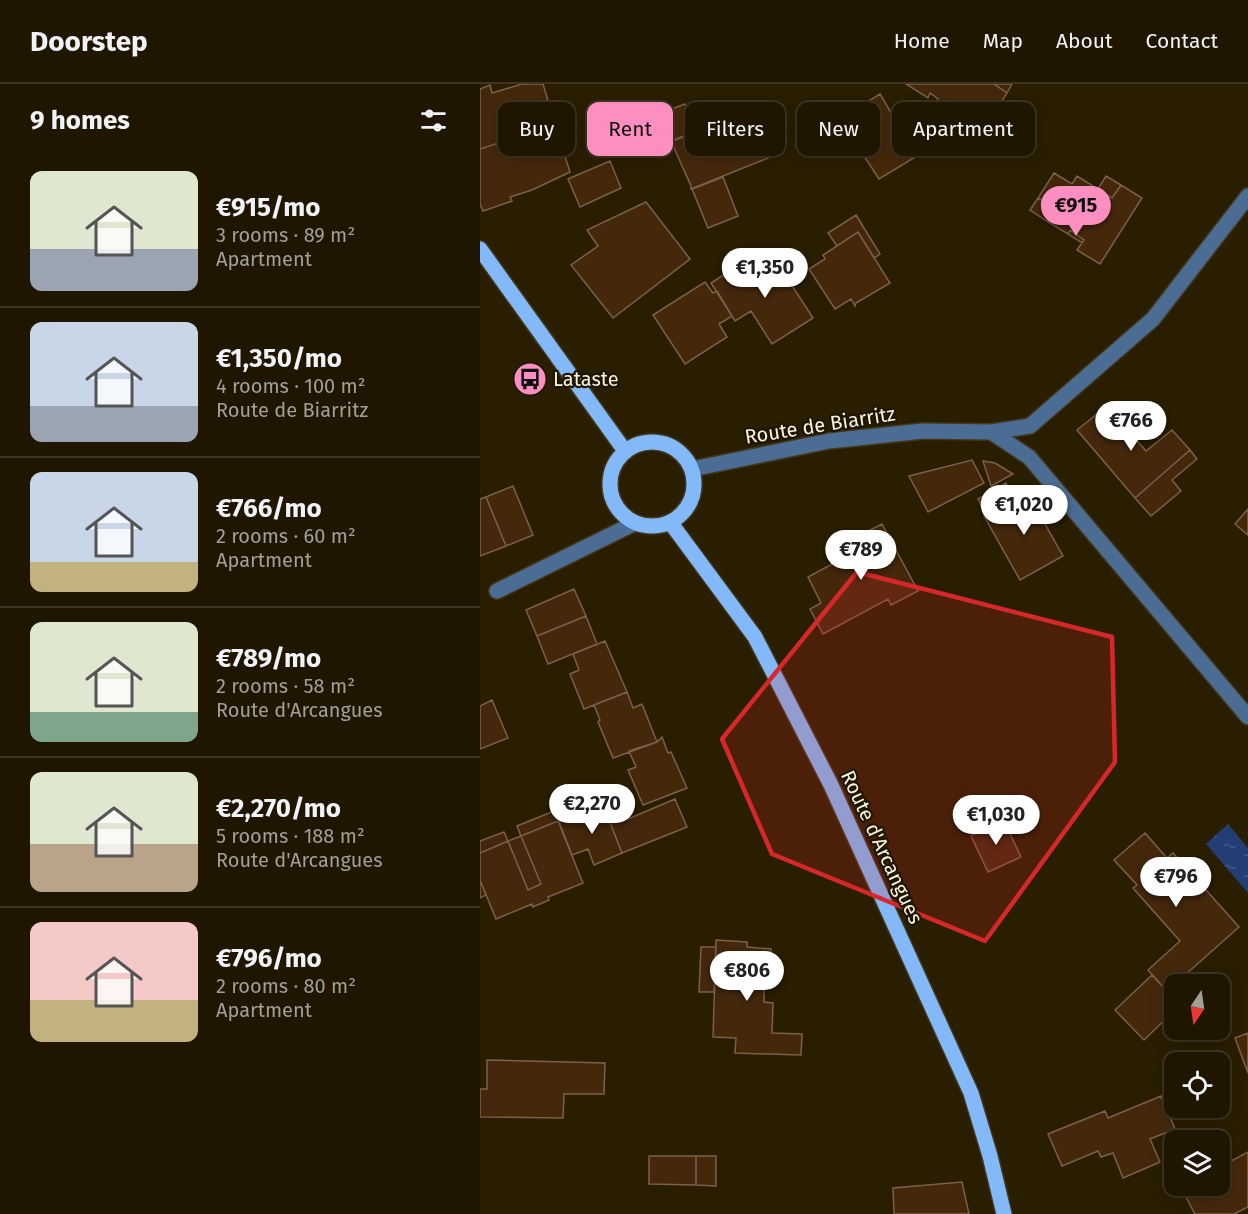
<!DOCTYPE html>
<meta charset="utf-8">
<style>
:root{--surface:#201600;--page:#281f0a;--text:#f1f3f6;--muted:#a29f99;--line:#3d3522;--accent:#fd8ec0}
body{margin:0;font-family:"Fira Sans",sans-serif;background:var(--page);color:var(--text);height:100vh;display:flex;flex-direction:column;font-size:22px;white-space:nowrap}
*{box-sizing:border-box;margin:0}
p{font-size:20px;color:var(--muted)}
.icon{flex:none;width:33px;height:33px;fill:none;stroke:currentColor;stroke-width:2;stroke-linecap:round;stroke-linejoin:round}
.map{position:relative;flex:1;overflow:hidden}
.sheet{display:flex;flex-direction:column;background:var(--surface);width:480px}
.sheet>*{flex:none}
.banner{position:absolute;left:18px;top:18px;width:570px;height:54px;display:flex;gap:12px}
.needle{width:39px;rotate:193deg}
.fabs{position:absolute;left:684px;top:890px;display:grid;gap:12px}
.fabs a{display:grid;place-items:center;width:66px;height:66px;border-radius:12px;background:var(--surface);box-shadow:0 3px 15px #0003,0 0 0 2px var(--line);font-size:30px}
.price{position:absolute;translate:-50% -51px;padding:0 14px;border-radius:21px;background:#fff;color:#222;font-size:20px;line-height:39px;filter:drop-shadow(0 2px 3px #0008)}
.price::after{content:'';position:absolute;left:50%;top:36px;width:18px;height:14px;margin-left:-9px;background:inherit;clip-path:polygon(0 0,100% 0,50% 100%)}
.price.current{background:var(--accent);color:#111}
ul{padding:0;list-style:none}
li{display:flex;align-items:center;gap:18px;height:150px;padding:0 30px}
li+li{border-top:2px solid var(--line)}
li span{display:grid;place-items:center;flex:none;width:168px;height:120px;border-radius:12px;color:#555}
li>.icon{margin-inline-start:auto}
span .icon{width:72px;height:72px;fill:#fffc;stroke-width:1}
li b{font-size:26px}
h2{display:flex;justify-content:space-between;align-items:center;height:72px;padding:0 30px;font-size:26px}
.pill{padding:0 21px;border-radius:12px;background:var(--surface);box-shadow:0 3px 15px #0003,0 0 0 2px var(--line);font-size:21px;line-height:54px}
.pill.current{background:var(--accent);color:#111}
header{display:flex;align-items:center;gap:36px;box-sizing:border-box;height:84px;padding:0 30px;background:var(--surface);border-bottom:2px solid var(--line)}
header strong{font-size:28px}
nav{display:flex;gap:33px;margin-inline-start:auto;font-size:21px}
main{display:flex;flex:1;min-height:0}
.map>svg:first-child{display:block}
.water{fill:url(#water-ripples)}
.building{fill:#45280c;stroke:#7c6049;stroke-width:1.5}
.lines{fill:none;stroke-linecap:round;stroke-linejoin:round}
.minor-casing{stroke:#43381b;stroke-width:18}
.major-casing{stroke:#43381b;stroke-width:18}
.minor{stroke:#4c6d93;stroke-width:15}
.major{stroke:#83b9f9;stroke-width:15}
.marked{fill:#d62828;fill-opacity:0.2;stroke:#d62828;stroke-width:4.5;stroke-linejoin:round}
.labels{text-anchor:middle;stroke-width:4.5;stroke-linejoin:round;paint-order:stroke}
.poi-label{font-size:20px;fill:#fbf3e1;stroke:#1f1601;text-anchor:start}
.street-label{font-size:20px;fill:#fbf3e1;stroke:#1f1601}
</style>
<header>
<strong>Doorstep</strong>
<nav><a>Home</a><a>Map</a><a>About</a><a>Contact</a></nav>
</header>
<main>
<section class="sheet">
<h2>9 homes<svg class="icon" aria-label="filters" viewBox="0 0 24 24"><path d="M4 7h16M4 17h16"/><circle cx="9" cy="7" r="2"/><circle cx="15" cy="17" r="2"/></svg></h2>
<ul>
<li><span style="background:linear-gradient(#dfe7d0 65%,#9aa5b1 0)"><svg class="icon" aria-label="home" viewBox="0 0 24 24"><path d="M3 11l9-7 9 7M6 9v11h12V9"/></svg></span><div><b>€915/mo</b><p>3 rooms · 89 m²</p><p>Apartment</p></div></li>
<li><span style="background:linear-gradient(#c9d6e8 70%,#9aa5b1 0)"><svg class="icon" aria-label="home" viewBox="0 0 24 24"><path d="M3 11l9-7 9 7M6 9v11h12V9"/></svg></span><div><b>€1,350/mo</b><p>4 rooms · 100 m²</p><p>Route de Biarritz</p></div></li>
<li><span style="background:linear-gradient(#c9d6e8 75%,#c2b280 0)"><svg class="icon" aria-label="home" viewBox="0 0 24 24"><path d="M3 11l9-7 9 7M6 9v11h12V9"/></svg></span><div><b>€766/mo</b><p>2 rooms · 60 m²</p><p>Apartment</p></div></li>
<li><span style="background:linear-gradient(#dfe7d0 75%,#7fa58c 0)"><svg class="icon" aria-label="home" viewBox="0 0 24 24"><path d="M3 11l9-7 9 7M6 9v11h12V9"/></svg></span><div><b>€789/mo</b><p>2 rooms · 58 m²</p><p>Route d'Arcangues</p></div></li>
<li><span style="background:linear-gradient(#dfe7d0 60%,#b9a48a 0)"><svg class="icon" aria-label="home" viewBox="0 0 24 24"><path d="M3 11l9-7 9 7M6 9v11h12V9"/></svg></span><div><b>€2,270/mo</b><p>5 rooms · 188 m²</p><p>Route d'Arcangues</p></div></li>
<li><span style="background:linear-gradient(#f6c9c9 65%,#c2b280 0)"><svg class="icon" aria-label="home" viewBox="0 0 24 24"><path d="M3 11l9-7 9 7M6 9v11h12V9"/></svg></span><div><b>€796/mo</b><p>2 rooms · 80 m²</p><p>Apartment</p></div></li>
</ul>
</section>
<div class="map">
<svg width="768" height="1130" viewBox="0 0 768 1130">
<defs>
<pattern id="water-ripples" width="26" height="14" patternUnits="userSpaceOnUse" patternTransform="scale(1.5)"><rect width="26" height="14" fill="#223e74"/><path d="M2 4q2-2 4 0t4 0M15 11q2-2 4 0t4 0" fill="none" stroke="#435a88"/></pattern>
</defs>
<rect width="100%" height="100%" fill="#2a1e00"/>
<path class="water" d="M748,740l20,24v45l-42,-49z"/>
<path class="building" d="M42,0h21l19,63 -36,10 -2,-6 -8,-3 -8,2 -3,-9 -25,8v-60l10,-4 2,8z
M426,0h88l13,9 -28,44 -18,-10 4,-6 -29,-18 2,-4 -8,-6 -2,5z
M514,0h18l-5,9z
M400,10l37,62 -38,23 -26,-40 18,-11 -12,-21z
M205,20l11,28 -23,9 -12,-28z
M283,20l20,48 -92,37v-3l-20,-45z
M526,22l18,11 -21,34 -17,-11z
M379,23l12,21 -18,11 -12,-21z
M25,57l3,9 8,-2 8,3 2,6 36,-10 8,25 -38,18 -22,7 2,4 -29,10 -3,-7v-55z
M130,77l11,27 -41,19 -12,-28z
M574,89l18,11 5,-8 35,22 9,-13 21,13 -42,66 -23,-14 7,-10 -14,-10 -2,4 -20,-12 8,-13 -18,-11z
M626,92l15,9 -9,13 -14,-9z
M243,93l15,39 -30,12 -16,-39z
M558,114l18,11 -8,13 -18,-12z
M166,118l44,57 -77,59 -42,-53 27,-19 -11,-16z
M376,131l24,39 -6,4 -16,-26 -21,14 -9,-13z
M590,146l14,10 -2,3 -14,-9z
M378,148l32,51 -34,20 -1,3 -4,-7 -16,10 -26,-40 16,-10 -2,-4z
M293,172l40,62 -41,26 -21,-33 -16,10 -24,-38 17,-11 6,10z
M225,198l8,11 4,-2 15,25 -13,8 8,13 -42,27 -32,-49z
M627,322l39,45 26,-21 18,20 -55,48 -58,-68z
M710,366l7,9 -25,21 9,11 -30,25 -16,-18z
M492,376l12,23 -56,29 -19,-36z
M503,377l12,2 18,11 -22,12z
M526,399l9,16 -29,16 -8,-16z
M33,402l20,49 -27,11 -20,-49z
M547,408l36,64 -43,24 -36,-64z
M6,413l20,49 -26,10v-57z
M768,425v26l-13,-11z
M402,440l36,67 -27,14 -3,-6 -65,35 -13,-25 11,-6 -13,-26 52,-28 -6,-11z
M94,505l12,27 -49,20 -11,-26z
M106,532l11,28 -49,20 -11,-28z
M125,557l22,51 -43,17 -14,-35 9,-4 -6,-16z
M147,608l6,16 9,-4 15,38 -44,16 -15,-36 2,-2 -6,-15z
M12,616l16,38 -28,11v-43z
M182,653l6,16 3,-1 16,36 -44,17 -15,-35 8,-3 -7,-16 28,-9z
M195,715l12,28 -65,26 -13,-33 16,-7 3,6z
M123,720l19,49 -28,12 -6,-16 -16,6 -13,-33z
M74,727l4,10 -37,15 -4,-10z
M78,737l25,62 -35,14 1,3 -16,7 -1,-3 -36,15 -16,-39v-27l28,-12 20,49 13,-6 -20,-48z
M524,737l17,36 -33,15 -17,-36z
M24,748l4,9 -28,12v-12z
M665,749l22,25 6,-5 66,74 -72,64 -19,-21 32,-29 -47,-53 4,-3 -23,-25z
M41,752l20,48 -13,6 -20,-49z
M0,796l6,15 -6,3z
M236,856l31,2v5l24,2 -1,28h-6v25l9,1 -1,30 30,1 -1,21 -66,-2 1,-15 -23,-1z
M221,863h15l-2,45h-15z
M672,891l22,24v12l-30,29 -29,-30z
M768,949v40l-13,-35z
M7,976l118,3 -1,31h-40l-1,24 -83,-1v-28h7z
M681,1012l14,33 -25,10 10,23 -37,16 -10,-25 -12,4 -3,-6 -36,15 -14,-32 57,-23 3,7z
M768,1068v55l-14,7h-39l-14,-26 5,-3h34v-18z
M169,1072h47v29l-47,-1z
M216,1072h20v30l-20,-1z
M482,1098l7,32h-75l-1,-26z"/>
<g class="lines">
<defs>
<path id="minor" d="M511,348l38,25 219,260
M212,385l137,-28 94,-10 68,1 39,-6 123,-107 95,-123
M17,507l138,-68"/>
<path id="major" d="M0,165l145,202
M130 400a42 42 0 1 1 84 0a42 42 0 1 1-84 0Z
M190,438l85,115 76,148 140,308 19,63 14,58"/>
</defs>
<use href="#minor" class="minor-casing"/>
<use href="#major" class="major-casing"/>
<use href="#minor" class="minor"/>
<use href="#major" class="major"/>
</g>
<path class="marked" d="M377,488l255,65 3,125 -130,179 -213,-87 -50,-115z"/>
<defs>
<symbol id="bus-disc" viewBox="-11 -11 22 22"><circle r="9.5" fill="#fd8ec0" stroke="#1f1601"/><path d="M-5-6H5V4H4V6H2V4H-2V6H-4V4H-5ZM-3.5-4V0h7V-4ZM-3.5 1.2v1.5H-2V1.2ZM2 1.2v1.5H3.5V1.2Z" fill="#111"/></symbol>
</defs>
<g fill-rule="evenodd">
<use href="#bus-disc" x="31" y="276" width="38" height="38"/>
</g>
<g class="labels">
<g class="poi-label">
<text x="73" y="302">Lataste</text>
</g>
<g class="street-label">
<text transform="translate(340 341) rotate(-9)" y="7">Route de Biarritz</text>
<text transform="translate(402 763) rotate(65)" y="7">Route d'Arcangues</text>
</g>
</g>
</svg>
<div class="fabs">
<a><svg class="needle" viewBox="-14 -14 28 28"><path d="M0-13l5 13h-10z" fill="#e53935"/><path d="M0 13l5-13h-10z" fill="#a29f99"/></svg></a>
<a><svg class="icon" aria-label="locate" viewBox="0 0 24 24"><circle cx="12" cy="12" r="6"/><path d="M12 2v4M12 18v4M2 12h4M18 12h4"/></svg></a>
<a><svg class="icon" aria-label="layers" viewBox="0 0 24 24"><path d="M12 4l9 5-9 5-9-5zM3 14l9 5 9-5"/></svg></a>
</div>
<b class="price current" style="left:596px;top:153px">€915</b>
<b class="price" style="left:285px;top:215px">€1,350</b>
<b class="price" style="left:651px;top:368px">€766</b>
<b class="price" style="left:544px;top:452px">€1,020</b>
<b class="price" style="left:381px;top:497px">€789</b>
<b class="price" style="left:112px;top:751px">€2,270</b>
<b class="price" style="left:516px;top:762px">€1,030</b>
<b class="price" style="left:696px;top:824px">€796</b>
<b class="price" style="left:267px;top:918px">€806</b>
<div class="banner">
<a class="pill">Buy</a>
<a class="pill current">Rent</a>
<a class="pill">Filters</a>
<a class="pill">New</a>
<a class="pill">Apartment</a>
</div>
</div>
</main>
